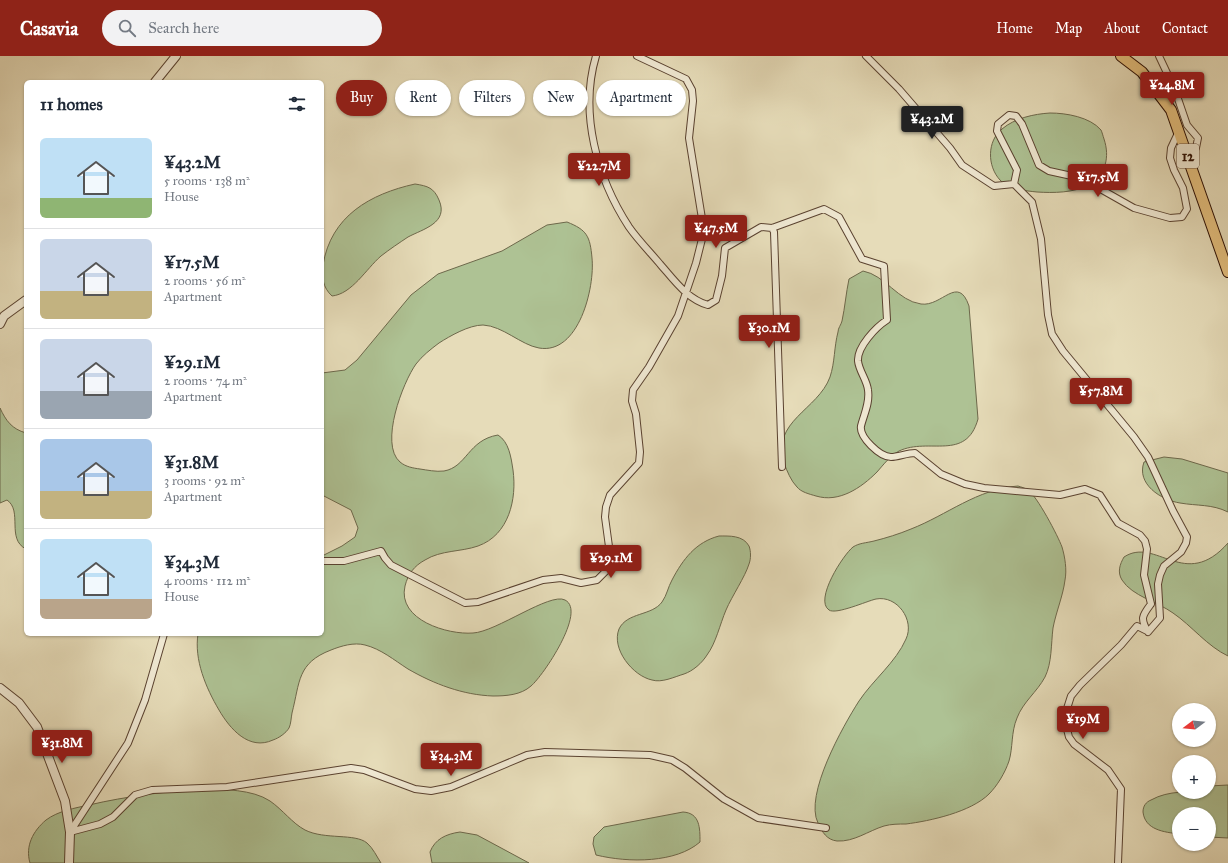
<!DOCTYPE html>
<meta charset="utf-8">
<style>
:root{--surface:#fff;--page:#f2f2f3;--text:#1f2937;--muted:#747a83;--line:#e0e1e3;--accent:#8f2418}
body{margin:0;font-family:"IM FELL Great Primer",serif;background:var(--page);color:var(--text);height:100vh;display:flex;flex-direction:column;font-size:15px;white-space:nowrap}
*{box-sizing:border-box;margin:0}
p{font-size:13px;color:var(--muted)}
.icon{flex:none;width:22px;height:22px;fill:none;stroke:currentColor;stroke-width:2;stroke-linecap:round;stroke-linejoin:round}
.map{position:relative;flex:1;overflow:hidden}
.drawer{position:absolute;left:24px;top:24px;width:300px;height:556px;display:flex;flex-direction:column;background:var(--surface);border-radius:6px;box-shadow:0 1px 3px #0004}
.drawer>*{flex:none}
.hud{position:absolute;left:336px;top:24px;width:380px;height:36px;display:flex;gap:8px}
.needle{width:26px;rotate:254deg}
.tools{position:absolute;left:1172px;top:647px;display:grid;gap:8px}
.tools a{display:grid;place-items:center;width:44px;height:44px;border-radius:50%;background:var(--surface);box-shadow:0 1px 3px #0004;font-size:20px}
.price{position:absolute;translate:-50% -34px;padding:0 9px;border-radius:4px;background:var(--accent);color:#fff;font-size:13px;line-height:26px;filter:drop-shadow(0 1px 2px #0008)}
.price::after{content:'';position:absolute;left:50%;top:24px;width:12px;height:9px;margin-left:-6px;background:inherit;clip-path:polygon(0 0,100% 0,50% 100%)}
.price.on{background:#222;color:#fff}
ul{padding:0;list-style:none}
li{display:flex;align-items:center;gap:12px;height:100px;padding:0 16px}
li+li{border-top:1px solid var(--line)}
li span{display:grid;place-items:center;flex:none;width:112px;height:80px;border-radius:6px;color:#555}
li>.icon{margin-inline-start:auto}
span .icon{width:48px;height:48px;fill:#fffc;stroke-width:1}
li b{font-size:17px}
h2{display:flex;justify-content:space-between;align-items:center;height:48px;padding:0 16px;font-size:17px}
.chip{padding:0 14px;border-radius:18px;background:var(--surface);box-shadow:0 1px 3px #0004;font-size:14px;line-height:36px}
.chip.on{background:var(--accent);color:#fff}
header{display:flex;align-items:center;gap:24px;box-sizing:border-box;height:56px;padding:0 20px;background:var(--accent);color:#fff}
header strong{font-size:19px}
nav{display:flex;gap:22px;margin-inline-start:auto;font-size:14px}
.search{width:280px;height:36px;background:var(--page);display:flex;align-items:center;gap:10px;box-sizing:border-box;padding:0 14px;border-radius:22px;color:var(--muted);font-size:15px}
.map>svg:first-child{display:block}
.green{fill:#aec294;stroke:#6d684b}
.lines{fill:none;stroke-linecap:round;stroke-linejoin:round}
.minor-casing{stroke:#5a4230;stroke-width:8}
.tertiary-casing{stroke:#5a4230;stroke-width:10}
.primary-casing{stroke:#2c0e02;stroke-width:12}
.minor{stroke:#efe8d2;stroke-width:6}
.tertiary{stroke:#efe8d2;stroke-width:8}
.primary{stroke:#e3be7c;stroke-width:10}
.labels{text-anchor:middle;stroke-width:3.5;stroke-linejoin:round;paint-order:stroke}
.shield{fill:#efe8d2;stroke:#664f40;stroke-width:1}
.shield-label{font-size:14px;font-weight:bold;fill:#2c0e02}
</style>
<header>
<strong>Casavia</strong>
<div class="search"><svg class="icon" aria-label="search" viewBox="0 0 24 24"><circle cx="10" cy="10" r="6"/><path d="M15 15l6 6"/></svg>Search here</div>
<nav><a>Home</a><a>Map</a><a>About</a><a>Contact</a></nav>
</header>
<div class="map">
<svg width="1228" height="807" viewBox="0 0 1228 807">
<rect width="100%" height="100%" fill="#e6dcb9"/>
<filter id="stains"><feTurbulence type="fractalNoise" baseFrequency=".005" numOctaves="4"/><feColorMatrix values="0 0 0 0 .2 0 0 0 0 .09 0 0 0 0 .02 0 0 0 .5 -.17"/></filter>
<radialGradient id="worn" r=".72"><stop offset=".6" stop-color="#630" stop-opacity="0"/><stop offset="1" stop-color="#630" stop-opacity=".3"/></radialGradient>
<path class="green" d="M1050,57c16,0 40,4 51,17 1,2 2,6 3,9 6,18 2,36 -16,46 -14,8 -35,8 -51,7 -10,-1 -30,-3 -37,-12 -13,-14 -13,-39 2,-51 13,-11 32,-15 48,-16z
M415,128c13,2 19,4 24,16 10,23 -16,29 -31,37 -9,6 -18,12 -27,19 -15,13 -29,38 -49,40 -9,-8 -11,-20 -9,-31 8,-49 47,-71 92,-81z
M567,166c20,8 23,14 25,36 3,29 -13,97 -53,90 -18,-3 -36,-22 -56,-23 -14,0 -33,11 -44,18 -8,6 -17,13 -23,21 -13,18 -37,80 -16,98 6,5 13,6 20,7 7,1 16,3 24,2 23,-4 24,-31 54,-36 11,7 13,22 15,35 4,29 -4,65 -35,76 -17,6 -37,4 -53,14 -11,6 -17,14 -20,26 -8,34 43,49 68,47 23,-1 77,-41 92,-33 22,11 -22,76 -34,86 -10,9 -25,10 -38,10 -30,-1 -59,-12 -85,-27 -14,-9 -27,-20 -43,-24 -11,-3 -24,1 -34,5 -34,13 -31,32 -39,63 -1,5 -1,11 -3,15 -3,5 -10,10 -16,12 -24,11 -43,-11 -54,-30 -13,-22 -25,-50 -21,-76h124v-78l20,-10 13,-9 3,-9 -7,-18 -29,-15v-122l23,-3 12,-10 54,-65 27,-21 64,-23 45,-26z
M863,215c22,4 35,30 58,33 21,3 37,-30 48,2l9,113c-12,43 -49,18 -79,32 -9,5 -15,13 -22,21 -16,16 -38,31 -61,24 -7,-2 -15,-4 -19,-9 -6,-6 -10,-16 -13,-24 -13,-42 34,-53 46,-86 5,-15 4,-30 8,-45 0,-4 3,-7 4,-11 3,-14 4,-28 7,-42z
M0,352c6,13 12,21 26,25v116c-20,-10 -3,-38 -19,-49l-7,3z
M1164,401l18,2 46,14v39c-16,-8 -31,-6 -48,-9 -19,-3 -44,-19 -36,-41z
M1018,430c3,1 7,2 10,4 9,6 30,46 34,57 3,10 5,23 3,33 -2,16 -9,32 -12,48 -2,16 -1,35 -8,49 -8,15 -22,25 -28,41 -6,14 -4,30 -8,43 -4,12 -12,25 -20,33 -18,18 -59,27 -83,30 -7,0 -15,0 -22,2 -16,5 -30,16 -47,15 -10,-1 -15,-9 -19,-18 -14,-28 25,-97 41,-122 14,-21 37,-39 47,-62 9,-19 -9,-44 -30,-40 -9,2 -40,16 -47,11 -15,-10 14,-55 24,-63 6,-4 13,-4 21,-6 12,-3 25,-7 37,-12 36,-14 66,-40 107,-43z
M719,480c10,0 24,-1 30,10 2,5 2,13 0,18 -4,13 -17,32 -23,46 -6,14 -10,33 -19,45 -5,8 -14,16 -23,19 -10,3 -22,9 -32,6 -19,-4 -41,-31 -33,-51 8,-17 33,-13 43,-27 5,-7 6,-15 10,-22 11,-21 24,-38 47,-44z
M1228,487v113c-21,-10 -36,-30 -55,-43 -15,-11 -41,-17 -51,-33 -5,-8 -2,-16 2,-23 32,-21 61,35 104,-14z
M1228,729v53l-19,-1v-23h-30v20c-15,-2 -34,-4 -36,-22 0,-6 3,-10 8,-12 18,-10 38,-8 58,-8v-6z
M204,732c20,2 48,1 66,13 13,9 22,22 35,29 20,10 50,3 62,13 6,5 10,14 14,20h-351c-5,-17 3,-32 16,-43 12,-9 29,-12 43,-15 38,-9 76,-13 115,-17z
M683,756c17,1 17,16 17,30 -24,21 -71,21 -104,13l-3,-11 1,-7 10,-10z
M460,776l17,3 52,28h-97l-2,-11c5,-13 16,-18 30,-20z"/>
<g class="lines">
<defs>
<path id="minor" d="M596,0c-17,57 1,122 33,171 9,13 21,25 31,37 14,16 27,35 48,41l8,-5 6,-24 3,-28 36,-21 11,1 52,-19 15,8 23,42 22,7 3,54c-11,7 -30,27 -29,41 1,10 9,19 10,29 2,13 -4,24 -7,36 -2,11 19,31 30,31 7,0 16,-4 24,-4l26,21 24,10 19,4 76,7 25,-6 15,6 18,28 22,12 5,6 2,8 -3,26 7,29c-9,12 -11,14 -3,28
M866,0l33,33 51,59 12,17 32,21 20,-2
M1159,0l16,34 12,35 11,13 -2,10 -8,9
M1014,128l18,18 9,37 7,76 4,19 11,17 71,86 14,20 25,54 14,26 -1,6 -5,9 -17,14 -4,9 -2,9 2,34 -12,14
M1014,128l3,-14 -20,-39 1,-7 11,-9 7,1 6,8 17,41 10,6 32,7 53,30 36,10 12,-1 5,-8 -4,-21 -9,-18 -4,-12 1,-10 8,-17
M772,172l2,4 8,235
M322,505h22l37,-10 4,7 6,7 74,38 13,-1 65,-22 18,-2 20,5 16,-3 10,-10 3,-16 -5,-37 1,-10 4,-12 29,-32 1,-11 -4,-38 -4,-13 1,-11 16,-23 29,-51 18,-53 8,-32 -15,-93 4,-37 -1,-11 -6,-11 -49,-23
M70,776l30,-8 13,-7 22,-22 17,-5 75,-3 124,-19 13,2 51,19 16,2 20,-4 76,-32 18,-3 105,3 22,5 13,8 39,31 34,19 68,10
M70,776l58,-89 17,-43 19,-66
M1118,807l3,-74 -13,-19 -34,-26 -5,-7 -5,-19 7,-22 9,-11 41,-40 16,-19 10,5"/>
<path id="tertiary" d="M155,26l21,-26
M0,268l4,-8 22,-16
M0,632l19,15 18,24 28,74 5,31 -1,31"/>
<path id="primary" d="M1121,0l21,16 29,38 57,162"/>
</defs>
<use href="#minor" class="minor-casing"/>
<use href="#tertiary" class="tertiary-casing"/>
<use href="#primary" class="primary-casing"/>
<use href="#minor" class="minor"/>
<use href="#tertiary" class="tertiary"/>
<use href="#primary" class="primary"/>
</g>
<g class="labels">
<rect class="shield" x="1177" y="88" width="22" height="24" rx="3"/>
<g class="shield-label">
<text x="1188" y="105">12</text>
</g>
</g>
<rect width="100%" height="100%" filter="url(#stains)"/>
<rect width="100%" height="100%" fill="url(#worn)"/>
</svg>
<div class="tools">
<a><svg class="needle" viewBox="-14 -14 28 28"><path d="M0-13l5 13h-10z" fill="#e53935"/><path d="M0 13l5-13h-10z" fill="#747a83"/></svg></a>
<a>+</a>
<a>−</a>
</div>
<b class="price" style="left:1172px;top:50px">¥24.8M</b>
<b class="price on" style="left:932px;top:84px">¥43.2M</b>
<b class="price" style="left:599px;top:131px">¥22.7M</b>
<b class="price" style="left:1098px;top:142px">¥17.5M</b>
<b class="price" style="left:716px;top:193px">¥47.5M</b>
<b class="price" style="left:769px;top:293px">¥30.1M</b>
<b class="price" style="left:1101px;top:356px">¥57.8M</b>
<b class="price" style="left:611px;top:523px">¥29.1M</b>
<b class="price" style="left:1083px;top:684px">¥19M</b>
<b class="price" style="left:62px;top:708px">¥31.8M</b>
<b class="price" style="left:451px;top:721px">¥34.3M</b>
<div class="hud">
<a class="chip on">Buy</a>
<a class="chip">Rent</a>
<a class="chip">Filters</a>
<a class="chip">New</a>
<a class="chip">Apartment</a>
</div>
<section class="drawer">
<h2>11 homes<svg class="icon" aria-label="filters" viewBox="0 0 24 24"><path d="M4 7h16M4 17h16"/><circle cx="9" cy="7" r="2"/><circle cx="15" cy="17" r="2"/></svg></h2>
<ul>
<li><span style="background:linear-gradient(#bfe0f5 75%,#8fb573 0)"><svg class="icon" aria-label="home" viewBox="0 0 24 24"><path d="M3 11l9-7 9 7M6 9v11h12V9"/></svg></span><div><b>¥43.2M</b><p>5 rooms · 138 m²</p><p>House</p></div></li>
<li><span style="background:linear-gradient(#c9d6e8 65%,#c2b280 0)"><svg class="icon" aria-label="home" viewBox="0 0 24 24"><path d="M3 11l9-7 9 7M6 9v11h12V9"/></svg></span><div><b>¥17.5M</b><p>2 rooms · 56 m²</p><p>Apartment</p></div></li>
<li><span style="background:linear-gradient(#c9d6e8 65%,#9aa5b1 0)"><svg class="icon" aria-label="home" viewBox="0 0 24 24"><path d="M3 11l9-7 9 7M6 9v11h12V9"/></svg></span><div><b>¥29.1M</b><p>2 rooms · 74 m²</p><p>Apartment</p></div></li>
<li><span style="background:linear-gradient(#a9c7e8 65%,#c2b280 0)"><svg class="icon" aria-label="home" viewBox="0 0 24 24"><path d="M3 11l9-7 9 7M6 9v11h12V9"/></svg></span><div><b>¥31.8M</b><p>3 rooms · 92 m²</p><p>Apartment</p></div></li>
<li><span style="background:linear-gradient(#bfe0f5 75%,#b9a48a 0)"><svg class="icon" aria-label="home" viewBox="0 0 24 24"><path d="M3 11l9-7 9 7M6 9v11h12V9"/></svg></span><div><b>¥34.3M</b><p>4 rooms · 112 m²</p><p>House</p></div></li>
</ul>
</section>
</div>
